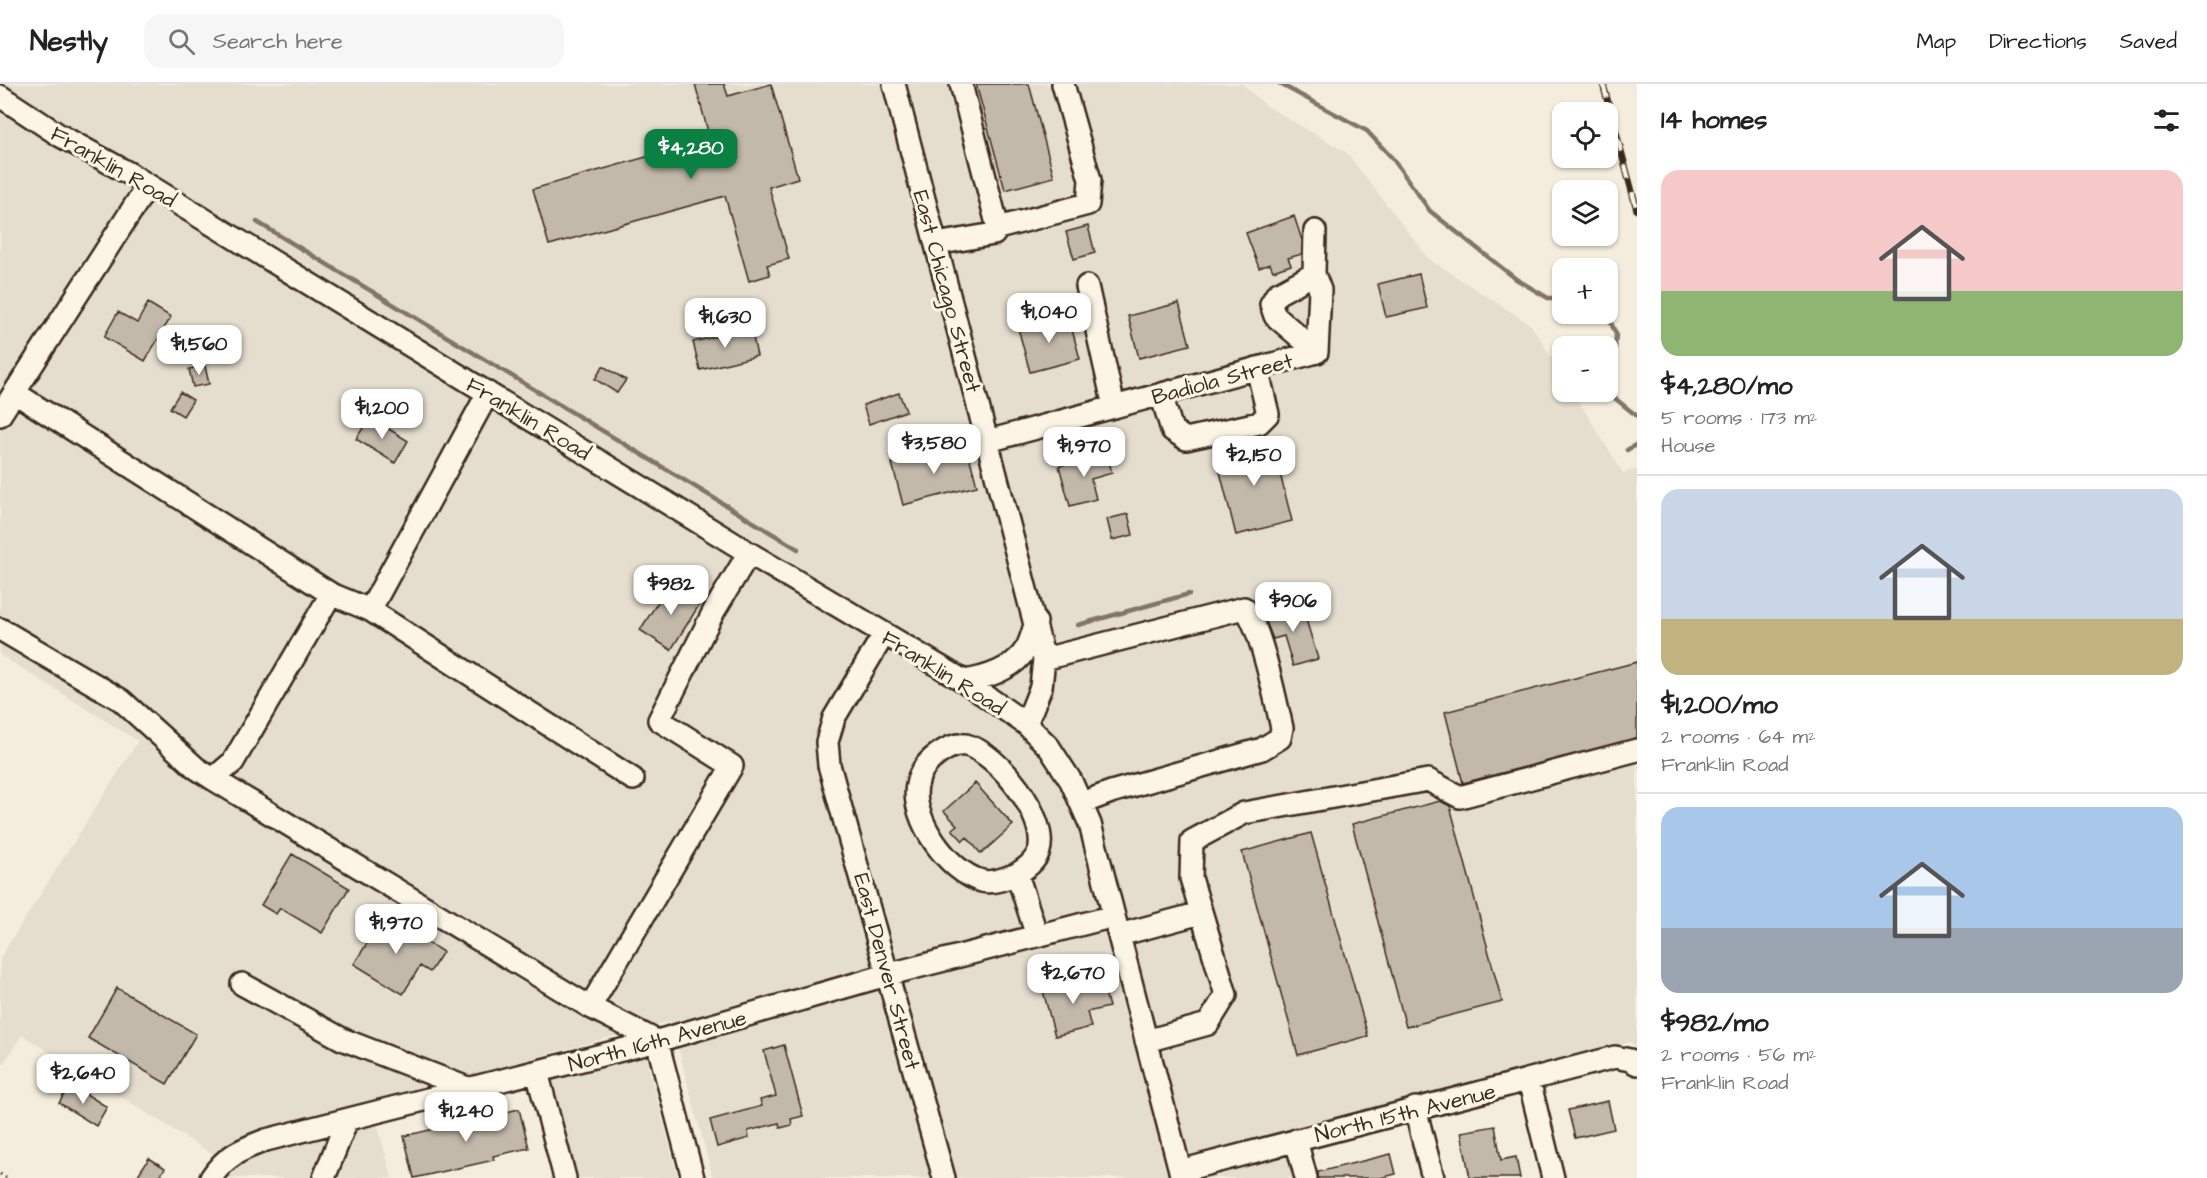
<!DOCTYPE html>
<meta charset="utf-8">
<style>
:root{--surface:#fff;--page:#f6f6f6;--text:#222;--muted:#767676;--line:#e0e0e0;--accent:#0b8043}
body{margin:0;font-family:"Architects Daughter",sans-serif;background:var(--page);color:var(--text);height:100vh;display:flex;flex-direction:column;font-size:22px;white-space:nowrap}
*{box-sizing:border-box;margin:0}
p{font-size:20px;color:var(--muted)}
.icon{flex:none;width:33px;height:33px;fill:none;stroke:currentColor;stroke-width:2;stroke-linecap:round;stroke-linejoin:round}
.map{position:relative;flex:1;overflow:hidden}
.panel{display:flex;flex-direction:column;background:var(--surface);width:570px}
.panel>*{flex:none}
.controls{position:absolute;left:1552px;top:18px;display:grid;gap:12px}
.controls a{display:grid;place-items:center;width:66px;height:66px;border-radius:12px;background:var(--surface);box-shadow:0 2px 4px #0004;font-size:30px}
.price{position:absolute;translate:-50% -51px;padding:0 14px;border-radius:12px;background:#fff;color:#222;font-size:20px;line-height:39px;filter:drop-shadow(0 2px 3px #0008)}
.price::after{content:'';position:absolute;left:50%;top:36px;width:18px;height:14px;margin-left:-9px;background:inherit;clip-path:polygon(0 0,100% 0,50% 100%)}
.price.active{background:var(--accent);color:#fff}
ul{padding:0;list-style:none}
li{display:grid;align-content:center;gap:12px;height:318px;padding:0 24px}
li+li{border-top:2px solid var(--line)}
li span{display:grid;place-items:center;height:186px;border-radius:18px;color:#555}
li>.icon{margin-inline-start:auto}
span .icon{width:108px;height:108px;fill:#fffc;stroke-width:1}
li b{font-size:26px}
h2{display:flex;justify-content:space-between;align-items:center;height:72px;padding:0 24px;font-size:26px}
header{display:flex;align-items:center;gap:36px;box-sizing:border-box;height:84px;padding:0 30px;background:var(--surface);border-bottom:2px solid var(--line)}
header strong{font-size:28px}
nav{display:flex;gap:33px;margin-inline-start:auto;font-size:21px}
.search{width:420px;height:54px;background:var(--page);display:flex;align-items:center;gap:15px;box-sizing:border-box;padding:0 21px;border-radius:18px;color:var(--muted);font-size:22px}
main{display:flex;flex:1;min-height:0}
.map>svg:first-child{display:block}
.built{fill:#e5ddce}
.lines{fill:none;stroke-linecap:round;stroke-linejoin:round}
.stream{stroke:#817466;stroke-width:4.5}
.building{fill:#c3b9aa;stroke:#3b2a1e;stroke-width:1.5}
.minor-casing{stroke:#3b2a1e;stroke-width:26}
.path{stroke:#3b2a1e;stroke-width:3;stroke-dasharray:1.5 4.5;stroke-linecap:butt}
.minor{stroke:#fcf5e5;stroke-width:21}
.rail-casing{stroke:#3b2a1e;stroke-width:7}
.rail{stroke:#fcf5e5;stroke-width:4.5;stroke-dasharray:14;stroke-linecap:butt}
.labels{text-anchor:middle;stroke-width:6;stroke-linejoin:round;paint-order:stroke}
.street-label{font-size:22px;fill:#3b2a1e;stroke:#fcf5e5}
</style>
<header>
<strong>Nestly</strong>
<div class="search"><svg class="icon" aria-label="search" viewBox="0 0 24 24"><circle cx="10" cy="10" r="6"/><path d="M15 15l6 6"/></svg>Search here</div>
<nav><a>Map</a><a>Directions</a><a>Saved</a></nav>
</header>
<main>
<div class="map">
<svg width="1637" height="1094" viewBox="0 0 1637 1094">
<rect width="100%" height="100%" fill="#f4eddd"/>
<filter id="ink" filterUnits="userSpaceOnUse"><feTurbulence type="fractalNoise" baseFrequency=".0167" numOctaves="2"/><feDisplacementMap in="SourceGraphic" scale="12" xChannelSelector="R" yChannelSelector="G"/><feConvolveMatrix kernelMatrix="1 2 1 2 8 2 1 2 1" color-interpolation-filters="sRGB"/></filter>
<g filter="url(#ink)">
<path class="built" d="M8,0h1234l26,23 78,45 83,107 102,66 32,50v17h10l50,81 14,-4v578l-7,-5 -344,88 14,48h-587l-42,-157 -427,115 -12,4 -18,15 -192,-120 -22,34v-111l138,-217 -138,-86v-558z
M645,969l33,125h-103l-26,-99z
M377,1039l15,55h-171l23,-22z"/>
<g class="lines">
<path class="stream" d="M1280,0l87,47 26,28 37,52 86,68 32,19h15
M257,138l541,327
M1607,230l9,20 -4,62 25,20
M1627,366l10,-6
M1078,541l111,-31"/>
</g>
<path class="building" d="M695,0h29l4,12 43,-12 27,94 -29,9 20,72 -22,6 3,10 -21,6 -24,-85 -176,49 -16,-56 177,-50z
M976,0h53l25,93 -49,13z
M1294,132l8,24v14l-14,4 3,7 -18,6 -3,-7 -11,4 -13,-35z
M1088,142l7,27 -21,6 -8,-27z
M1419,190l8,34 -41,9 -8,-33z
M148,219l23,14 -26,44 -41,-24 14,-25 19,11z
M1179,219l11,42 -51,13 -11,-42z
M1068,231l12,44 -50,13 -12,-44z
M751,244l6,28 -57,14 -7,-28z
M205,282l4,18 -16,3 -4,-18z
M603,282l23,14 -9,13 -22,-14z
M180,308l13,8 -10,16 -13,-8z
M899,309l7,18 -37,13 -6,-19z
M370,333l38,24 -13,22 -39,-24z
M1271,354l21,83 -56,14 -21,-83z
M966,360l11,42 -74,19 -11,-42z
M1107,370l5,19 -21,6 5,20 -26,7 -11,-40z
M1128,430l5,21 -21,5 -5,-21z
M670,499l31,19 -30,48 -31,-20z
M1301,519l17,56 -25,7 -9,-30 -11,3 -10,-25z
M1637,578v76l-174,45 -18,-71z
M975,699l38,42 -32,29 -14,-17 -4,4 -11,-12 5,-4 -13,-14z
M1440,717l10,5 52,196 -96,25 -54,-203z
M1311,749l57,203 -70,19 -56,-203z
M292,770l57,34 -27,45 -42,-25 -4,6 -15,-9z
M384,832l59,36 -13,20 -10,-6 -17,28 -49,-30z
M1078,894l2,9 22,-6 7,26 -22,5 4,15 -36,9 -13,-49z
M117,904l79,46 -29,50 -79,-46z
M784,961l19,71 -12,3 1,6 -12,3 -1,-5 -31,8 1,7 -32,9 -7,-27 52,-14 -2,-6 16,-4 -12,-45z
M70,1000l37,23 -11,19 -37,-23z
M1608,1017l6,28 -39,9 -7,-28z
M519,1025l10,39 -36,8 1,4 -80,18 -10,-42z
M1495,1042l6,34 15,-3 4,21h-50l-9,-46z
M1391,1070l5,20 -16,4h-62v-6z
M149,1074l16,10 -6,10h-23z"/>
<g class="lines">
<defs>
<path id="minor" d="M894,0l150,575 -3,28 -15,37
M0,12l59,39 71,39 619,379 215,128 62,43 23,23 22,34 19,43 92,354
M998,144l90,-24 2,-24 -27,-96
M1315,147l-1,43 6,16 -3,62
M936,160l58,-10 4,-6 -37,-144
M1314,190l-37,20 -6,10 4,12 42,36
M1087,202l27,121
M15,309l316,201 39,16
M488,309l-118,217 263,169
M1161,310l11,36 14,9 73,-16 9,-9 -11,-46
M0,331l148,-230
M988,357l329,-89
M0,545l121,71 75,68 17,11 377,228 67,34 36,137
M884,550l-50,84 -7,24 2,23 115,413
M1044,575l200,-51c16,15 32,94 38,120l-2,10 -18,11 -151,43 -29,11
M964,597c22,-3 50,-12 62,-32 5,-8 7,-19 10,-27
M213,695l20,-17 98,-168
M1017,790c9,-6 18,-12 22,-23 10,-33 -41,-98 -73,-106 -11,-2 -21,4 -29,10 -10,7 -18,18 -20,30 -7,33 32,88 65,96 11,3 24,-3 35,-7l20,62
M1119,851l82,-22
M242,900l100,55 128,50
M590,923l142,-241 -73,-46 55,-109 35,-58
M1146,957l62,-17 18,-29 -35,-117 1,-37 52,-28 184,-33 32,17 177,-47
M537,988l28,106
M1529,996l24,98
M1415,1024l18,70
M1296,1056l10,38
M1180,1087l435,-114 15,3 7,4
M211,1094c14,-22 31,-29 55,-38l391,-99 233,-67 224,-58
M324,1094l23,-58"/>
</defs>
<use href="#minor" class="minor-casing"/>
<path class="path" d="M0,1090l6,4"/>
<use href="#minor" class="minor"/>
<defs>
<path id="rail" d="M1603,0l34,126"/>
</defs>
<use href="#rail" class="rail-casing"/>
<use href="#rail" class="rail"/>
</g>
</g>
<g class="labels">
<g class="street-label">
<text transform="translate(114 82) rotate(30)" y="8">Franklin Road</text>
<text transform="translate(948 207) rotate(75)" y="8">East Chicago Street</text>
<text transform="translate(1222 294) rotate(-15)" y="8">Badiola Street</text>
<text transform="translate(529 334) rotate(31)" y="8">Franklin Road</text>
<text transform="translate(944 588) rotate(32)" y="8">Franklin Road</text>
<text transform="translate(888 887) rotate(75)" y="8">East Denver Street</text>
<text transform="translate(657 956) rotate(-15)" y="8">North 16th Avenue</text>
<text transform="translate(1405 1028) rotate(-14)" y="8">North 15th Avenue</text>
</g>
</g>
</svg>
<div class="controls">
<a><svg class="icon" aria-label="locate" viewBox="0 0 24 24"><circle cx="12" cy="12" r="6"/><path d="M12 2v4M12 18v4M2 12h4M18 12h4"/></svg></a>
<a><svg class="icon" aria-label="layers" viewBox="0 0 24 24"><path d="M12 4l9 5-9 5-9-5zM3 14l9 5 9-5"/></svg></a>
<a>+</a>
<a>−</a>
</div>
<b class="price active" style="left:691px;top:96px">$4,280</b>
<b class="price" style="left:1049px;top:260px">$1,040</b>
<b class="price" style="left:725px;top:265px">$1,630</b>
<b class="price" style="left:199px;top:292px">$1,560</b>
<b class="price" style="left:382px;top:356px">$1,200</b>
<b class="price" style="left:934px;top:391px">$3,580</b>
<b class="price" style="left:1084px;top:394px">$1,970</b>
<b class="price" style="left:1254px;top:403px">$2,150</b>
<b class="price" style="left:671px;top:532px">$982</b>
<b class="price" style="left:1293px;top:549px">$906</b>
<b class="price" style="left:396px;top:871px">$1,970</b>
<b class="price" style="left:1073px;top:921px">$2,670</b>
<b class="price" style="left:83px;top:1021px">$2,640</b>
<b class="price" style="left:466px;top:1059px">$1,240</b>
</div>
<section class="panel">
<h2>14 homes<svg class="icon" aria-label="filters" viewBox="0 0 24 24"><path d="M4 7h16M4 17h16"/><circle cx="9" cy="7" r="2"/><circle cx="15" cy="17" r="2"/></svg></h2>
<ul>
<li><span style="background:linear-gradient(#f6c9c9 65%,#8fb573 0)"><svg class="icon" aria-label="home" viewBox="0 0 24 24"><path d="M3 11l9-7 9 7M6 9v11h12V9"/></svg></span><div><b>$4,280/mo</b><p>5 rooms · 173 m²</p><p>House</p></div></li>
<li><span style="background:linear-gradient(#c9d6e8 70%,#c2b280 0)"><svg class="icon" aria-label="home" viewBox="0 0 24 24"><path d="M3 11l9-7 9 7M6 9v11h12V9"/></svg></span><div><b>$1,200/mo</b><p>2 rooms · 64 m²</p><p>Franklin Road</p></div></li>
<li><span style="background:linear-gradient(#a9c7e8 65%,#9aa5b1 0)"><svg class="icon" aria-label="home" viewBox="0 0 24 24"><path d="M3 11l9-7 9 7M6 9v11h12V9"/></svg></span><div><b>$982/mo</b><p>2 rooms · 56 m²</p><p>Franklin Road</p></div></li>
</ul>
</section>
</main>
